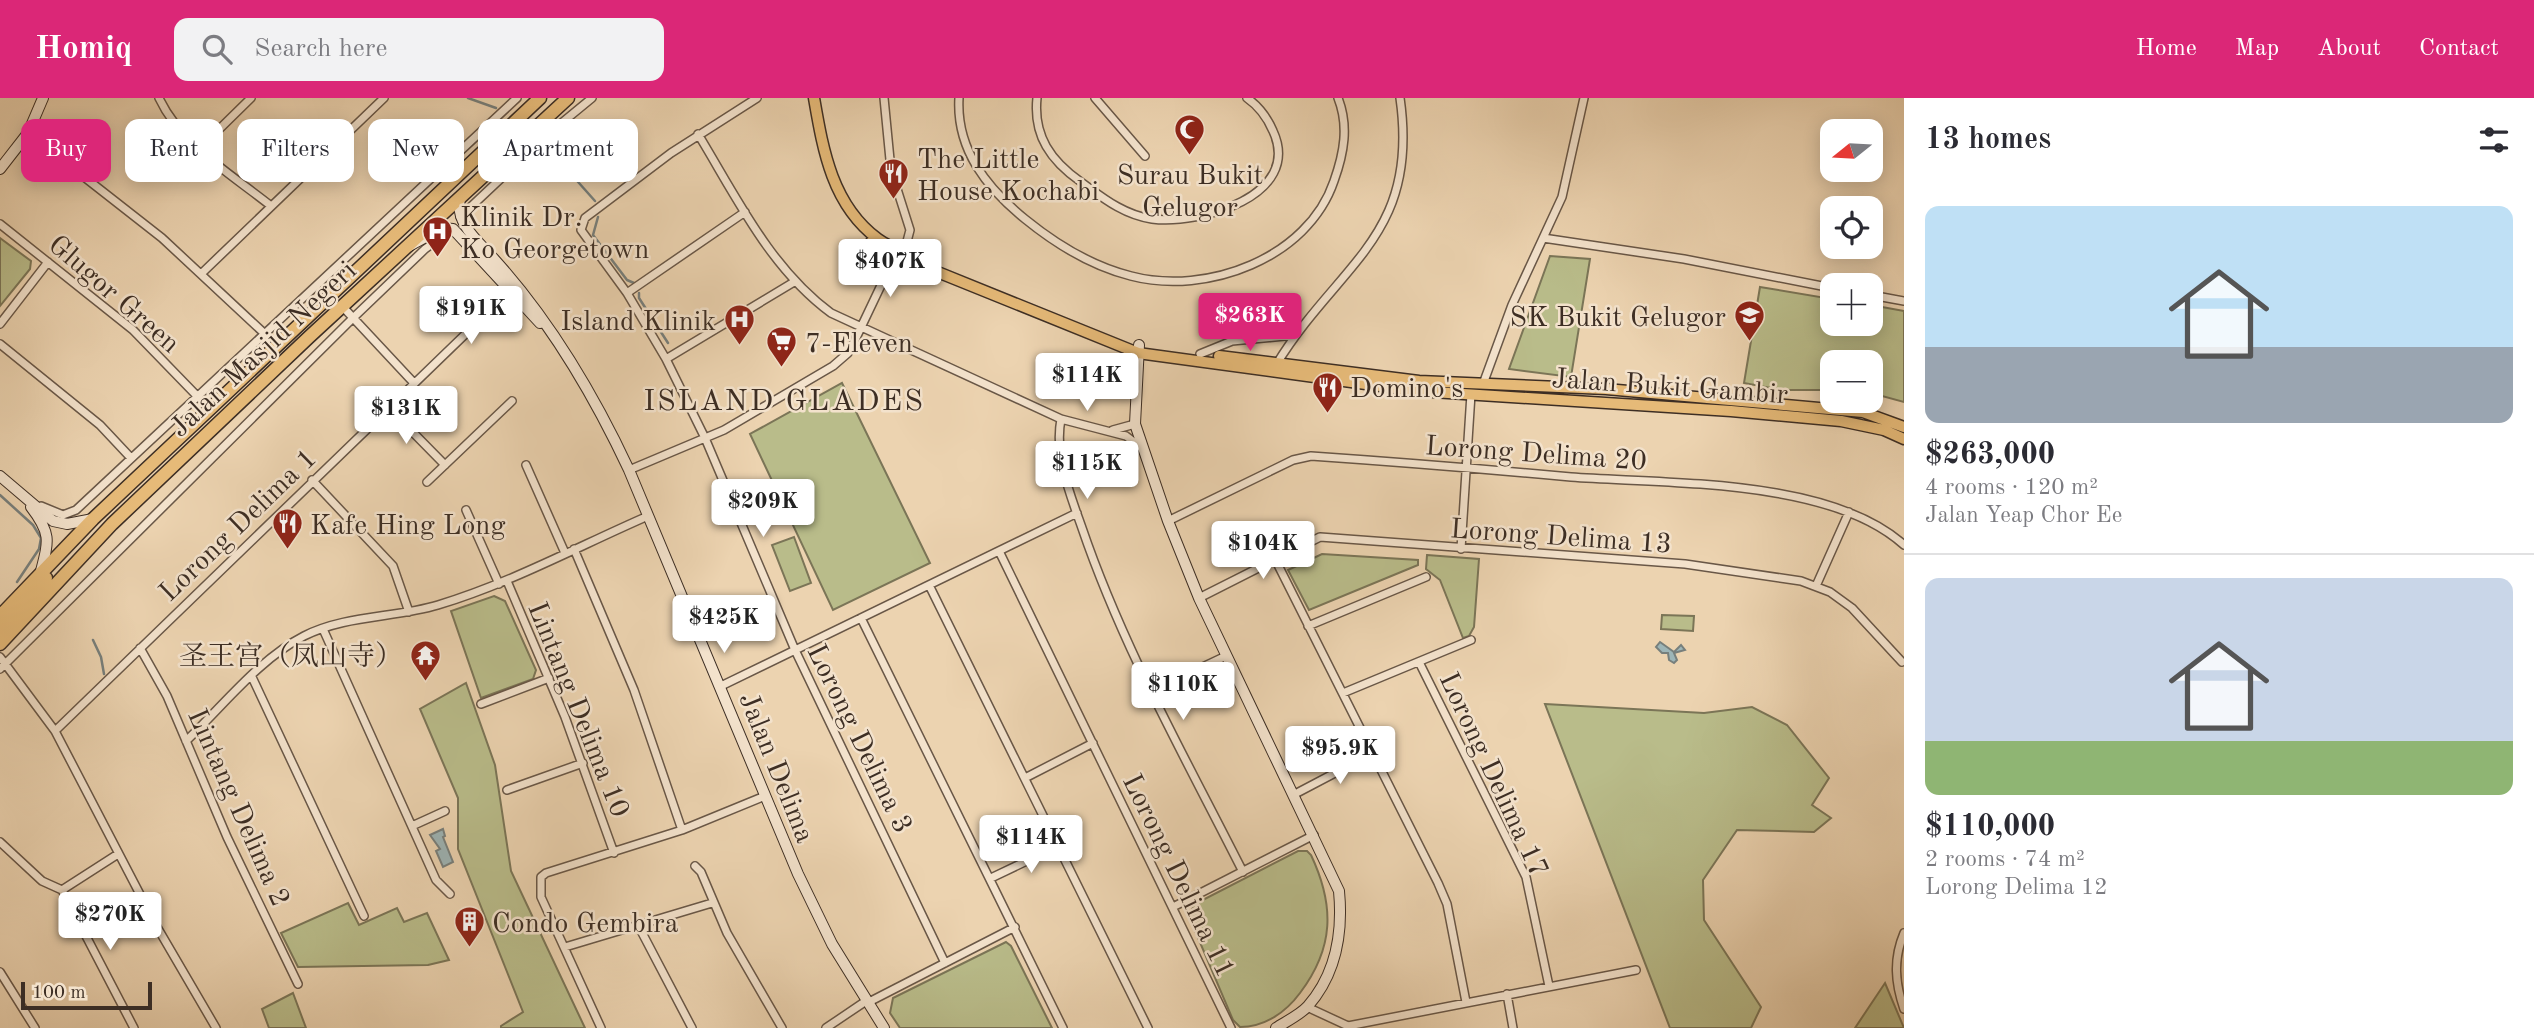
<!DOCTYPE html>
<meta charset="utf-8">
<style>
:root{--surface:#fff;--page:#f2f2f3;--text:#2b2b33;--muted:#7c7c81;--line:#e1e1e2;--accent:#db2777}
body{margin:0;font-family:"Old Standard TT","Noto Serif SC",serif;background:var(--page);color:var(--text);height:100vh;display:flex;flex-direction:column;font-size:26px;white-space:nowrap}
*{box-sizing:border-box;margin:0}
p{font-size:23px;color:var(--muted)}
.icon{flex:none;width:38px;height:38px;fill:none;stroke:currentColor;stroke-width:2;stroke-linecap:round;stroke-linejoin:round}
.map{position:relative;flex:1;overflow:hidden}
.details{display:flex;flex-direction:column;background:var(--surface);width:630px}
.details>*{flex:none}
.hud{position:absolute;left:21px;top:21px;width:665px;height:63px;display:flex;gap:14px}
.needle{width:46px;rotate:252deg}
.controls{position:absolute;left:1820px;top:21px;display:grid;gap:14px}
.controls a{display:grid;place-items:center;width:63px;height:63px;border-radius:14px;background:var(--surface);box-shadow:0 4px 18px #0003;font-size:35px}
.scale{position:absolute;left:21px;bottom:18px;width:131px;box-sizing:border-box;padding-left:7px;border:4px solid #3d2e24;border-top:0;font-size:19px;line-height:24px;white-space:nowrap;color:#3d2e24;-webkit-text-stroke:5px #f3e2cc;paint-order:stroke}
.price{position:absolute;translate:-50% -60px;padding:0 16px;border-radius:7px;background:#fff;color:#222;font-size:23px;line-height:46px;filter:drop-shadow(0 2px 4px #0008)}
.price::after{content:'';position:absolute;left:50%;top:42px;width:21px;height:16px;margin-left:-10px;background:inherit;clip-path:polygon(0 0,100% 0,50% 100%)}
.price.current{background:var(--accent);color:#fff}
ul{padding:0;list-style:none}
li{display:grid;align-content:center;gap:14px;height:371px;padding:0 21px}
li+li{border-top:2px solid var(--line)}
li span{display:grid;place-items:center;height:217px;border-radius:14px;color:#555}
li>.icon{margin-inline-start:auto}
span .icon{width:126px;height:126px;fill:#fffc;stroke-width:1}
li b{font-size:30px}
h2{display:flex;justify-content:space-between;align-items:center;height:84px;padding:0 21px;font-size:30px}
.pill{padding:0 24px;border-radius:14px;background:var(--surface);box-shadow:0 4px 18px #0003;font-size:24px;line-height:63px}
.pill.current{background:var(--accent);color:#fff}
header{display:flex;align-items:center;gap:42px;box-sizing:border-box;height:98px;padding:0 35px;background:var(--accent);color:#fff}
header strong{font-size:33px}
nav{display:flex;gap:38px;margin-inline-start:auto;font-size:24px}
.search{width:490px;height:63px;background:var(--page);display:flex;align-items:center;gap:18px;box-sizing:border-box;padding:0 24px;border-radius:14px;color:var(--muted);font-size:26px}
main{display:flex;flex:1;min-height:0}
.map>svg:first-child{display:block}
.green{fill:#b9bc8a;stroke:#7b7557;stroke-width:2}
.water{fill:#9db5b7;stroke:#777f7c;stroke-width:2}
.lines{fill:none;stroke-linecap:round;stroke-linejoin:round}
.stream{stroke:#777f7c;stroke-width:2.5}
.street-casing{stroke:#695747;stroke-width:10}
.secondary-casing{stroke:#3d2e24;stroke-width:12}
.primary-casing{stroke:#3d2e24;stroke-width:13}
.highway-casing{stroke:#3d2e24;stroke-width:15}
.street{stroke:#f3e2cc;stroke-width:7}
.secondary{stroke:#f3e2cc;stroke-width:10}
.primary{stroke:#e6ba78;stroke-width:10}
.highway{stroke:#e6ba78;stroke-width:12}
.labels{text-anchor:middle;stroke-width:5;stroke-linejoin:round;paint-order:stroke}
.poi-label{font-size:28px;fill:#3d2e24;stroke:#f3e2cc;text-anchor:start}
.street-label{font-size:28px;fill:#3d2e24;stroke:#f3e2cc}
.neighbourhood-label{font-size:30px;letter-spacing:2px;fill:#3d2e24;stroke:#f3e2cc}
</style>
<header>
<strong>Homiq</strong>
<div class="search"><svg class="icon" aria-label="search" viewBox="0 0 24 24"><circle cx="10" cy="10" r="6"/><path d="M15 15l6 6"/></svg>Search here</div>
<nav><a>Home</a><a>Map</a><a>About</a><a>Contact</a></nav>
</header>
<main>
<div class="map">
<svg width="1904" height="930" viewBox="0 0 1904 930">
<rect width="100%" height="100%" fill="#ecd3b0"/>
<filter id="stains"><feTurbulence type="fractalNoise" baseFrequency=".00286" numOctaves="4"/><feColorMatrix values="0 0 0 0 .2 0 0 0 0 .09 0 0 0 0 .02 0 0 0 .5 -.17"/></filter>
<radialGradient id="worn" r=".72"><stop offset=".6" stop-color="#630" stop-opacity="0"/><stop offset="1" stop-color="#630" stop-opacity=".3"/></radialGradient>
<path class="green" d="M0,140l31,23 -1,8 -30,37z
M1550,158l40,3 -19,118 -62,-8z
M1760,189l72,12v25h39v-19l33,6v91l-33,-9v-31h-39v28h-51l-37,-7z
M842,285l88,180 -97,47 -83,-176z
M794,439l17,46 -21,8 -18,-46z
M1322,456l96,6v5l-109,45 -21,-40z
M1427,457l52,4 -5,68 -5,9 -6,2 -23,-58 -14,-11z
M494,498l11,5 31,69 -3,9 -52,19 -30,-87z
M1662,517l32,1 -1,15 -32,-2z
M466,585l29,82 16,106 74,157h-84v-2l22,-14 -65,-163v-51l-38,-89z
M1545,606l159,9 48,-6 35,18 42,53 -17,27 19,13 -17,14 -77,-2 -34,50 1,40 57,87 -10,21h-81z
M1298,753h9l4,4c24,51 23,93 -11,138 -14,19 -35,34 -60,34l-7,-7 -43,-101 3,-14z
M348,805l11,22 38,-17 7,14 23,-9 22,47 -21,5 -130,2 -17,-34z
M1006,844l5,4 41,82h-152l-10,-15 3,-15z
M1885,885l19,45h-49z
M293,895l13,35h-37l-7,-19z"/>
<path class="water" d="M1660,544l14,10 7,-7 4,5 -11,3 3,7 -3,3 -5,-3 -1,-7h-6l-6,-6z
M443,731l2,7 -2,1 10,25 -10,5 -7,-16 4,-2 -10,-14z"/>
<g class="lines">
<path class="stream" d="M468,0l28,10
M547,49l48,54
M598,119l-5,18 34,45 7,3
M639,195v5l29,45
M0,397l33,30 8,13 -2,11 -22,33
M93,542l8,17 3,17"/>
<defs>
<path id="street" d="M159,0c22,47 72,76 112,108
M757,0l-86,55 -86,65 -4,12 46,63 39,66 39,79 90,212 150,313
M884,0l7,72 19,60 -6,23
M959,0c-3,52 28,90 66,121 32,26 66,47 106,57 76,20 177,-18 203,-95 10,-28 15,-55 4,-83
M1037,0c-4,38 14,63 44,84 22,16 43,33 71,37 48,6 151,-23 121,-88 -6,-14 -13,-24 -26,-33
M1095,0l50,58
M28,35l134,105 104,97
M698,36c39,64 72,134 133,179l230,106 65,17 16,12
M199,51l52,-51
M460,119l87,-82 45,-37
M0,126l133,106 66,68
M1543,140l141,21 148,29
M202,175l182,-175
M627,195l118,-81
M1871,197l33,6
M342,208l71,76
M0,226l48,-62
M0,246l100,81 31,33
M1200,256l32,-13 63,-6
M666,261l128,-77
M1276,267c62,-102 144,-128 124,-267
M1483,286l29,-79 50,-108 22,-99
M388,309l57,58
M1061,321c-7,36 9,75 21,109 41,120 104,231 161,344
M1113,332l22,-6
M526,367l39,88
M629,372l95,-40 109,-64 15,-13 7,-13 39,-82
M312,382l81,86 16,46
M427,384l85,-81
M41,408l22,9 13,-5 441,-412
M466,412l33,74
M1168,423l125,-61 18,-4c87,6 173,13 260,21 96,7 259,1 333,68
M574,451l60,141 48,140
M1461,451l10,-155
M999,453l232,477
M1275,461l163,324 9,21 19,98
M507,483l58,136 49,136
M929,487l219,443
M1816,488l33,-74
M1199,500l121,-61 365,27 116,17 29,11 22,16 50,54
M861,520l202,410
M1308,528l118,-49
M323,531l113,251 14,14
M140,550l27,48 60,141 71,147
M0,559l55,74 102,196 59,101
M1419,564l107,215 23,109
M0,571l353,-351 72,-69 28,-20
M252,579l112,239
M721,588l356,-173
M1152,593l74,-35
M1343,595l128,-53
M481,606l68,-26
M55,633l456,-441
M186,643c37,-35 73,-82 118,-105 41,-21 91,-18 134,-31 73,-22 141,-59 210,-89
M1025,680l68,-35
M507,692l76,-27
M1295,696l78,-41
M412,728l33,-15
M0,744l42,39 20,9 56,-36
M695,768l6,6 26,61 55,95
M991,780l67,-32
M62,792l72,138
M1173,809l141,-72
M638,827l54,103
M1904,835c-11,26 -9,50 0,76
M565,849l147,-44
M0,874l35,56
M1507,896l6,34
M867,905l148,-76
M1307,909l41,19 288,-56
M601,930l-60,-131v-20l5,-4 136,-43 83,-34
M826,930l40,-27"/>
<path id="secondary" d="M0,71l28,-36 15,-35
M460,99c-5,27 17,43 34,62 57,63 99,134 135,211l169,404 34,70 52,84
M409,148l33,-18 11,1 87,94
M1139,247l-4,79 33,97 31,77 140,293c4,42 -3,83 -31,115 -8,9 -23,16 -32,22
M0,378l53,45 14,3 26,-5
M31,409c20,26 18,33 10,64"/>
<path id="primary" d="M814,0c9,52 18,107 64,141 18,13 41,17 57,32l203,82 279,38 314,20 110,10 43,9 20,9
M871,144c19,14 40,29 64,29
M1219,258l200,25 187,8 257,23 41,15"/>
<path id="highway" d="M0,518l93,-97 447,-421
M0,532l46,-52
M0,546l112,-120 197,-187 259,-239"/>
</defs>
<use href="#street" class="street-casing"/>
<use href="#secondary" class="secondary-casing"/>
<use href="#primary" class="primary-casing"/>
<use href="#highway" class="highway-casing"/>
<use href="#street" class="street"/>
<use href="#secondary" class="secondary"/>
<use href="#primary" class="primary"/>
<use href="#highway" class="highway"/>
</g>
<defs>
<symbol id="mosque-pin" viewBox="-11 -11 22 30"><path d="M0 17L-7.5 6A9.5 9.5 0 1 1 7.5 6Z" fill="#8f2418" stroke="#f3e2cc"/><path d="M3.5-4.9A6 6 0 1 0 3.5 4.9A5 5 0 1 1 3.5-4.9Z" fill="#fff"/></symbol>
<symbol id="restaurant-pin" viewBox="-11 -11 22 30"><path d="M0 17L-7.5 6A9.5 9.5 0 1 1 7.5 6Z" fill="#8f2418" stroke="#f3e2cc"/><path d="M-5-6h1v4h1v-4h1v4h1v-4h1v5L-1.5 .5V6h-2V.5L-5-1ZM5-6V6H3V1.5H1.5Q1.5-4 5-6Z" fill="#fff"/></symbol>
<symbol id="hospital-pin" viewBox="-11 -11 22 30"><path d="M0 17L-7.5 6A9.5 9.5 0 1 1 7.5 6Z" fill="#8f2418" stroke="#f3e2cc"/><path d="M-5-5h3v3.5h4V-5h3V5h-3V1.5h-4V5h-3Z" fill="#fff"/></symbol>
<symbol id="school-pin" viewBox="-11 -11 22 30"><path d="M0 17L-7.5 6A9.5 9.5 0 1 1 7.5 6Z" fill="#8f2418" stroke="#f3e2cc"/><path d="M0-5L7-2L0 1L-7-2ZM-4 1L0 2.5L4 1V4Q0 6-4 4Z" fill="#fff"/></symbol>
<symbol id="supermarket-pin" viewBox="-11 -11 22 30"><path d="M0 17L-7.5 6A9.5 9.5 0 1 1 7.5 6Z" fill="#8f2418" stroke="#f3e2cc"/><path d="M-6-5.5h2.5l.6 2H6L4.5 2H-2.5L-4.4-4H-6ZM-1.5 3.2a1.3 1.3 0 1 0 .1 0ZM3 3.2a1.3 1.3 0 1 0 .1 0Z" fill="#fff"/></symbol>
<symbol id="temple-pin" viewBox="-11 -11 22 30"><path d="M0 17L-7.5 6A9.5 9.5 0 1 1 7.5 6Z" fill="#8f2418" stroke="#f3e2cc"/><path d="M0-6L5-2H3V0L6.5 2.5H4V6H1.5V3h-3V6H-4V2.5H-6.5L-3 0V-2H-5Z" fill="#fff"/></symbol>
<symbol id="building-pin" viewBox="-11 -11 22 30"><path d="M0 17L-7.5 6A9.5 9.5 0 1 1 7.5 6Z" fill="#8f2418" stroke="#f3e2cc"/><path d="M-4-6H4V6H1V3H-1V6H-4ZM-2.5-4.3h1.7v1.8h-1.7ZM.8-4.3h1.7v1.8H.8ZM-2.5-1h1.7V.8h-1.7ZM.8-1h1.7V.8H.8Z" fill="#fff"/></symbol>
</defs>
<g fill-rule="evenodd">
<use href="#mosque-pin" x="1172" y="14" width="35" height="47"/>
<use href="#restaurant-pin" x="876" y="58" width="35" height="47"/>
<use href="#hospital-pin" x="420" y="116" width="35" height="47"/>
<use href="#school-pin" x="1732" y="200" width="35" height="47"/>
<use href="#hospital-pin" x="722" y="204" width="35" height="47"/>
<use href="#supermarket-pin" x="764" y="226" width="35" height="47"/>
<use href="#restaurant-pin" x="1310" y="272" width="35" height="47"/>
<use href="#restaurant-pin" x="270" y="408" width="35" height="47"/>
<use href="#temple-pin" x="408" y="540" width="35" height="47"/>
<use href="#building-pin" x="452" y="806" width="35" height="47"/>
</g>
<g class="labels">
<g class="poi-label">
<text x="917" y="70">The Little<tspan x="917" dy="32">House Kochabi</tspan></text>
<text x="1190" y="86" text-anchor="middle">Surau Bukit<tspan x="1190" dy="32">Gelugor</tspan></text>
<text x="460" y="128">Klinik Dr.<tspan x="460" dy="32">Ko Georgetown</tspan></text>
<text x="1726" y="228" text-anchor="end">SK Bukit Gelugor</text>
<text x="716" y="232" text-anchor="end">Island Klinik</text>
<text x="805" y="254">7-Eleven</text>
<text x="1350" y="299">Domino's</text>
<text x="310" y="436">Kafe Hing Long</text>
<text x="403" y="567" text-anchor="end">圣王宫（凤山寺）</text>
<text x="492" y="834">Condo Gembira</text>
</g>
<g class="street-label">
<text transform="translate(115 195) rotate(41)" y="10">Glugor Green</text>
<text transform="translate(262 250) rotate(-43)" y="10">Jalan Masjid Negeri</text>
<text transform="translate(1670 287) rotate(4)" y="10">Jalan Bukit Gambir</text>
<text transform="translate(1536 354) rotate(4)" y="10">Lorong Delima 20</text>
<text transform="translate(237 426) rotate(-44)" y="10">Lorong Delima 1</text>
<text transform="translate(1561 437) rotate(4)" y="10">Lorong Delima 13</text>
<text transform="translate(580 611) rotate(68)" y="10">Lintang Delima 10</text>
<text transform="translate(861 640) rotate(64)" y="10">Lorong Delima 3</text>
<text transform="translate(778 669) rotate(68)" y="10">Jalan Delima</text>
<text transform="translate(1495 676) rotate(65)" y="10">Lorong Delima 17</text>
<text transform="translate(240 709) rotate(66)" y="10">Lintang Delima 2</text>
<text transform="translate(1180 777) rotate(64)" y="10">Lorong Delima 11</text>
</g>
<g class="neighbourhood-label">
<text x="784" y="312">ISLAND GLADES</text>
</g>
</g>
<rect width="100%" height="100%" filter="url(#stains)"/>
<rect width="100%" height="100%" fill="url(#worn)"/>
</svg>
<div class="controls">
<a><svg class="needle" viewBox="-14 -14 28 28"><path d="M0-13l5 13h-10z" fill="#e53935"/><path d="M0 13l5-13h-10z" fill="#7c7c81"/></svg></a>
<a><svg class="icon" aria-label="locate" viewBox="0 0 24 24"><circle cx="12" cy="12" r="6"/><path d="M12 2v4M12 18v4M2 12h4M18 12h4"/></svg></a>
<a>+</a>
<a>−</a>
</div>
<div class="scale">100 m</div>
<b class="price" style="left:890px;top:201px">$407K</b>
<b class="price" style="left:471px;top:248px">$191K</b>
<b class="price current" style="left:1250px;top:255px">$263K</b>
<b class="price" style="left:1087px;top:315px">$114K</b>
<b class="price" style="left:406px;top:348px">$131K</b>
<b class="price" style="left:1087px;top:403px">$115K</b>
<b class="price" style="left:763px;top:441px">$209K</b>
<b class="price" style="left:1263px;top:483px">$104K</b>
<b class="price" style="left:724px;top:557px">$425K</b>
<b class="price" style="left:1183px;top:624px">$110K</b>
<b class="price" style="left:1340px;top:688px">$95.9K</b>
<b class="price" style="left:1031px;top:777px">$114K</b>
<b class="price" style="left:110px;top:854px">$270K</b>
<div class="hud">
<a class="pill current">Buy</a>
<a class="pill">Rent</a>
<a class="pill">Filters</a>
<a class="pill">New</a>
<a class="pill">Apartment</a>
</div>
</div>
<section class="details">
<h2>13 homes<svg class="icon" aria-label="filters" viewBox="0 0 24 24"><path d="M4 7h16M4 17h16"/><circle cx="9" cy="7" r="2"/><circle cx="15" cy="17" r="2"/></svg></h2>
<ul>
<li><span style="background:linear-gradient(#bfe0f5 65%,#9aa5b1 0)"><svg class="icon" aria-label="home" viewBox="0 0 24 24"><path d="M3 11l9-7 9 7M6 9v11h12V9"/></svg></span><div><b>$263,000</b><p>4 rooms · 120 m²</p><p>Jalan Yeap Chor Ee</p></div></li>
<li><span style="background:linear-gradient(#c9d6e8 75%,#8fb573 0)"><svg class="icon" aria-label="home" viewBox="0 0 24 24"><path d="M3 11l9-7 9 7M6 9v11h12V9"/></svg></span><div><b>$110,000</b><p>2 rooms · 74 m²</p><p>Lorong Delima 12</p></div></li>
</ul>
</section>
</main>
